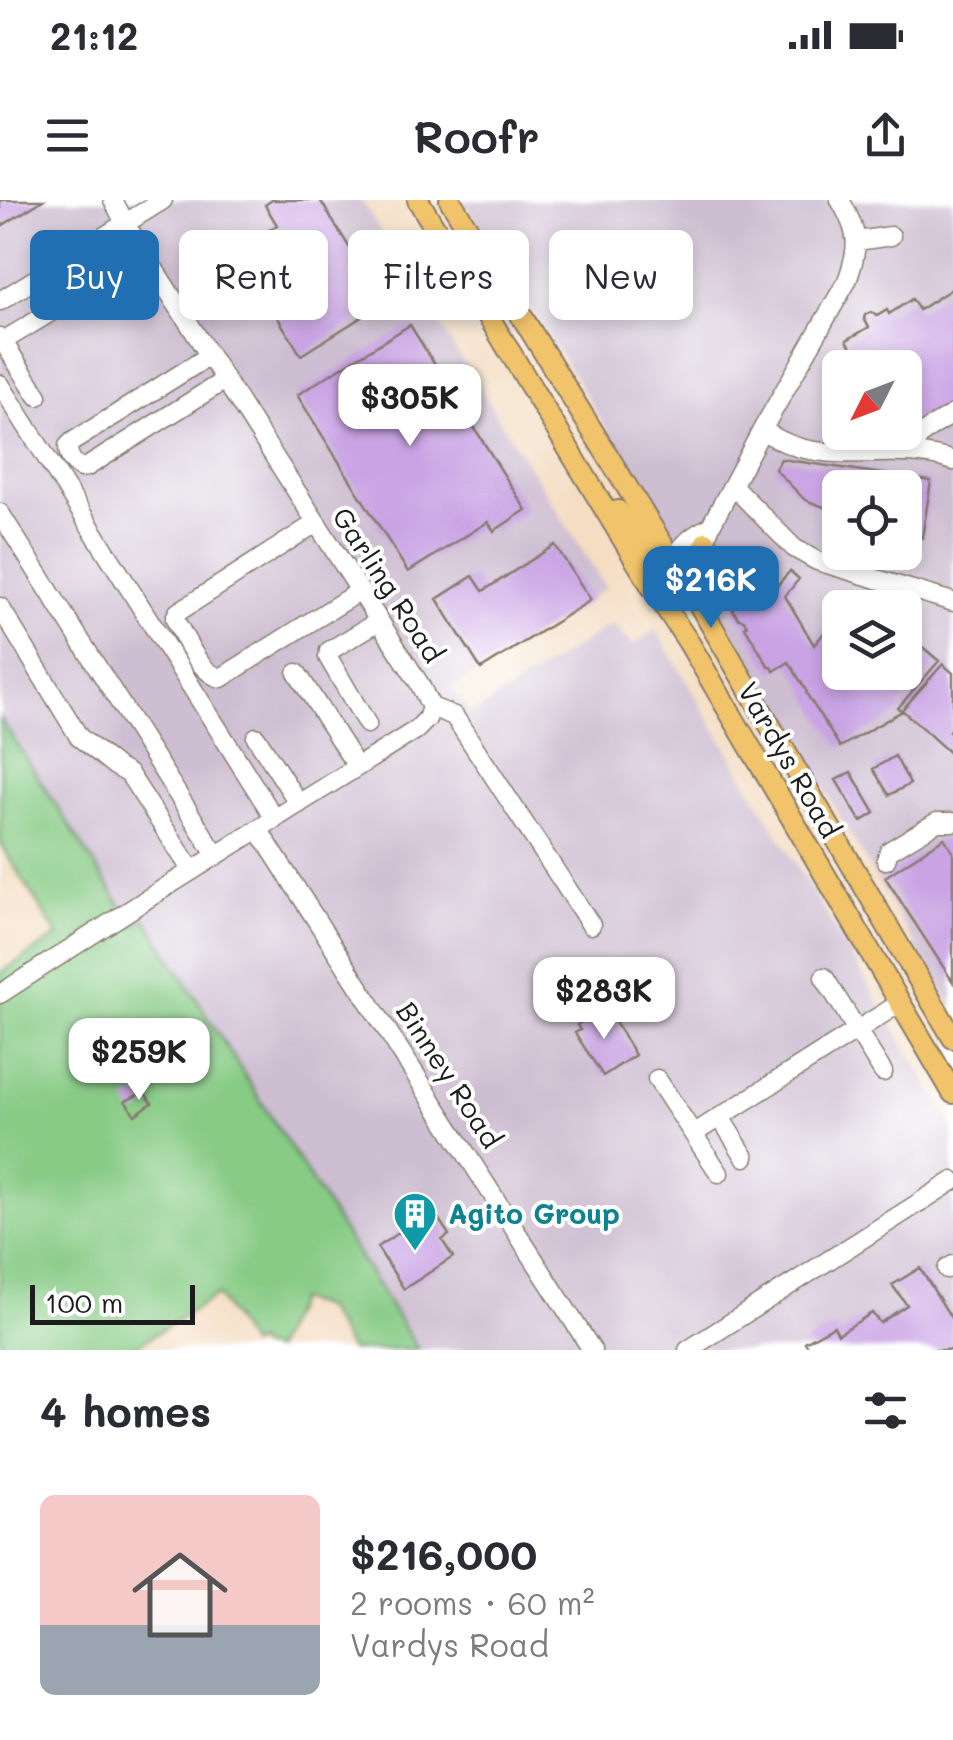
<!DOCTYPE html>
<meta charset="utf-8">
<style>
:root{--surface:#fff;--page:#f7f7f7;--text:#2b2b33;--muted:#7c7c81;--line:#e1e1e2;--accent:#1f6fb2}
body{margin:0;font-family:Mali,sans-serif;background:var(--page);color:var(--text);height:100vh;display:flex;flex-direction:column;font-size:38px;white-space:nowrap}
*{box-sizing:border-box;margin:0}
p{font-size:32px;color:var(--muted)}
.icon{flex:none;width:55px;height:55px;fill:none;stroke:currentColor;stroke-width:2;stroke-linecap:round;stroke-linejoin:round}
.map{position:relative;height:1150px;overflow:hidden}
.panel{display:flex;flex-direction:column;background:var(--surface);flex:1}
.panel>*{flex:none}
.top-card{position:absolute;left:30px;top:30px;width:895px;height:90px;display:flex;gap:20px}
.needle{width:65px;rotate:228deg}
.buttons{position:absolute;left:822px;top:150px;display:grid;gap:20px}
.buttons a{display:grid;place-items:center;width:100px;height:100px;border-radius:15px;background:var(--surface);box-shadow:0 5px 15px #0003;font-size:50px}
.scale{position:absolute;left:30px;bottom:25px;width:165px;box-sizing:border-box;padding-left:10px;border:5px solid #1c1c1c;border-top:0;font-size:28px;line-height:35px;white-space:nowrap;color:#1c1c1c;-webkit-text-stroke:8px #fff;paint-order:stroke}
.price{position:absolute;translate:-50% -85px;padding:0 22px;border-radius:20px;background:#fff;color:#222;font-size:32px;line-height:65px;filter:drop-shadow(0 2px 5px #0008)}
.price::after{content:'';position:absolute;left:50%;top:60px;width:30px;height:22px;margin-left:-15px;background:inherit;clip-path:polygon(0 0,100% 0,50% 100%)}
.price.current{background:var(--accent);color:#fff}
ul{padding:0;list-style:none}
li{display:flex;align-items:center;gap:30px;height:250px;padding:0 40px}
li+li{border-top:2px solid var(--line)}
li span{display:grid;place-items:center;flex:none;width:280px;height:200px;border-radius:15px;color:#555}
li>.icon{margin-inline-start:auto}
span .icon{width:120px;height:120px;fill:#fffc;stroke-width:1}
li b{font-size:42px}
h2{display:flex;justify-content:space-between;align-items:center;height:120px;padding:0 40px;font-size:42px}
.chip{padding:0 35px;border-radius:15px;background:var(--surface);box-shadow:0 5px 15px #0003;font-size:35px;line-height:90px}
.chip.current{background:var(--accent);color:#fff}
.status{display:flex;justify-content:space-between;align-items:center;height:70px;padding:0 50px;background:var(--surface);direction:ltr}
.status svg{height:28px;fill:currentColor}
header{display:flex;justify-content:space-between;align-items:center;height:130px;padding:0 40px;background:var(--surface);font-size:45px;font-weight:600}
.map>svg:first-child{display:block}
.industrial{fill:#cebed1;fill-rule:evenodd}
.green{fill:#87cb85;stroke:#527450;stroke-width:2.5}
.building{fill:#c9a3e4}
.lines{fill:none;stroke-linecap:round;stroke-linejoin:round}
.minor-casing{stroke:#887c6f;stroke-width:21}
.major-casing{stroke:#887c6f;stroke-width:24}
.minor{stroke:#fff;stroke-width:18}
.major{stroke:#f1c36a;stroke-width:20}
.labels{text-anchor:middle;stroke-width:8;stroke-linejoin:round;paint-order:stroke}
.street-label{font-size:28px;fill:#1c1c1c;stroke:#fff}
.culture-label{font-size:28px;font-weight:bold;fill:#0d838f;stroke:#fff;text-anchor:start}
</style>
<div class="status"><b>21:12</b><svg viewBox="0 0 49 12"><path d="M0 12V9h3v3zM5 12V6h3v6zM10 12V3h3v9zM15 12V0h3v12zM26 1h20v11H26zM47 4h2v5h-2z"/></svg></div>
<header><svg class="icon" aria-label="menu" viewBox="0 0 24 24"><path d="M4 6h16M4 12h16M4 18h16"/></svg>Roofr<svg class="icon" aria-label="share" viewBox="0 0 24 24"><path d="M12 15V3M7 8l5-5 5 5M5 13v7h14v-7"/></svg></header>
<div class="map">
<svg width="953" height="1150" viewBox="0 0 953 1150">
<rect width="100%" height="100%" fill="#fff"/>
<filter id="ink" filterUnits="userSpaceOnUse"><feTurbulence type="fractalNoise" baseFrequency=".01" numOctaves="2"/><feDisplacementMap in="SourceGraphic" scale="20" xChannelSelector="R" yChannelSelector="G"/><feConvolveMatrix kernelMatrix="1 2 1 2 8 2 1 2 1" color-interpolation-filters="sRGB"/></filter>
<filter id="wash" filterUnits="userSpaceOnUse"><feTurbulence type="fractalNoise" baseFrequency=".0048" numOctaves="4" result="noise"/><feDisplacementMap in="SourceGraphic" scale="40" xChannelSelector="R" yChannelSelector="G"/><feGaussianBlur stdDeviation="2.25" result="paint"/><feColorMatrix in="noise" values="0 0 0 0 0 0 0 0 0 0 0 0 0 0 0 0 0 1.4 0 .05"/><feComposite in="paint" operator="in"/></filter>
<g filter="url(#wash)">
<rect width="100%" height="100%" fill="#f4ddc2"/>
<path class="industrial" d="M0,0h361l245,388 -155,100 21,26 139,-90 22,21 23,-15 297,496v224h-535l-272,-430 -12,7 -134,-209z
M464,0h489v810l-230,-394zM840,168h65v64h-65zM840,288h65v64h-65zM840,408h65v64h-65z"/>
<path class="green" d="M0,518l134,208 12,-7 272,431h-68l-26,-42 -27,-8 -23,50 -15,-3 -3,-5 -6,4 -33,-51 -87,55h-130v-377l58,-37 -58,-93z"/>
<g id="blocks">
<path class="building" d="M0,0h43l-43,27z
M272,0h48l64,103 -83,52 -65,-104 41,-26 -12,-20z
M953,88v119l-53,33 -5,-8h10v-64h-51l-8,-13 7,-4 -6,-11 22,-13 -5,-8 1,-4 6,-3 6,4 10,-6 2,4 23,-15 7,11z
M410,125l116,185 -32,21 -6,-9 -80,50 -111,-177z
M781,259l150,22 -9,57 -17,-5v-45h-65v25l-35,-13 -30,-31z
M555,345l36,55 -110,69 -44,-70 36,-23 10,15z
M738,345l22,11 -11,23 7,12 12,-7 6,5 16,-18 9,8 -14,17 29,49 26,-31v58h65v-29l8,8 6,-7 20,17 -41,47 4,3 -62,36 -34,-54 1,-1 -18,-30 -15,9 -3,-5 -2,1 -24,-40 2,-1 -3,-6 -5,-1 -6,-9 2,-6 4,-3 -7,-12 -5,2 -1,-28 6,-4z
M943,464l10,9v53l-4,5 4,4 -2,4 2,2v15l-51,-46z
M895,556l15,28 -21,11 -16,-26z
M851,572l24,41 -14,9 -25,-42z
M944,638l9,14v130l-68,-105z
M597,812l4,4 8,-4 26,43 -32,21 -28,-43 5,-3 -3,-5z
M144,892l8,11 -17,12 -10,-14z
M433,1010l16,25 -7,5 11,17 -49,32 -27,-42z
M920,1068l33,53v29h-143l-5,-8 29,-16 4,8 34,-21 8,10 27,-18 -15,-20z"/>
</g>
</g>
<g filter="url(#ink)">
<use href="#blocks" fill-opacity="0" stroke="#887c6f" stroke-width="2.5"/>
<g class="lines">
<defs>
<path id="minor" d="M857,41l34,-5
M0,101l163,-101
M0,137l38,59
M3,141l142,-86
M209,156l-137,86 -4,4c0,11 4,17 13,22l6,-1 138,-87
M0,184l275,435
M762,230c13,8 27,16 43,19 49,11 100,-5 148,12
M911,253c5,-21 25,-28 42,-39
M733,286l61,62 23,13 136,41
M0,313l216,342
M316,323l-138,89 -3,6 2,6c11,18 23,50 44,54l139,-87
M674,363c19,-2 31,-19 36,-36l52,-97 85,-149c13,-35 12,-48 -7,-81
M674,363c4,-17 20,-29 36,-36
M0,407l79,130 36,29 14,8 63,97
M297,473l60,94
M431,507l23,9 137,209
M367,524l-39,-67 1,-6 50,-30
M256,537l43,67
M258,629l334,521
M886,660l3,-9 48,-29h16
M824,777l59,95
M0,794l147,-95 269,-169 11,-11 4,-12 -12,-24 -293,-458 -13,-25
M657,879l62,94
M720,917l25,40
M693,934l207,-131
M947,1069l6,-4
M688,1150l265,-169"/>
<path id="major" d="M418,0l234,387 37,56 264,450
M450,0l243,394 260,444
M618,311l31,38 13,10
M693,394l13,-52"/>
</defs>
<use href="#minor" class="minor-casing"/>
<use href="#major" class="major-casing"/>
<use href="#minor" class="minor"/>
<use href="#major" class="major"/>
</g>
</g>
<defs>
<symbol id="building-pin" viewBox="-11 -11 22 30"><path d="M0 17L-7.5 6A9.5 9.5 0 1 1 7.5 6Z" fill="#0f9aa8" stroke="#fff"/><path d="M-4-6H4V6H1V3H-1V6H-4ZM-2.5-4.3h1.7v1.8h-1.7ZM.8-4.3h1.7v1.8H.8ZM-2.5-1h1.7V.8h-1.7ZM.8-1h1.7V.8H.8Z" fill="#fff"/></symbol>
</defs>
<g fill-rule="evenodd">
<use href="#building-pin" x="390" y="989" width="50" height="68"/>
</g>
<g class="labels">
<g class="street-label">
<text transform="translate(388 385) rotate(57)" y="10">Garling Road</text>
<text transform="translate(789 560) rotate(60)" y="10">Vardys Road</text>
<text transform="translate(449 875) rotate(57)" y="10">Binney Road</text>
</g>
<g class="culture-label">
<text x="448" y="1024">Agito Group</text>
</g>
</g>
</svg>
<div class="buttons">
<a><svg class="needle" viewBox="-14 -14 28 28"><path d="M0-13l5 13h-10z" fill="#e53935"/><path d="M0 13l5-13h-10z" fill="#7c7c81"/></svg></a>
<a><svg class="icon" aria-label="locate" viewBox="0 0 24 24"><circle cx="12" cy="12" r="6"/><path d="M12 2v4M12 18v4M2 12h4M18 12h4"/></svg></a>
<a><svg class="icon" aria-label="layers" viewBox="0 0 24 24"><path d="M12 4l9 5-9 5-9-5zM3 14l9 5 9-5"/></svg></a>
</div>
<div class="scale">100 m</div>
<b class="price" style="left:410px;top:249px">$305K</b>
<b class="price current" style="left:711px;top:431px">$216K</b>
<b class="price" style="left:604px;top:842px">$283K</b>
<b class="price" style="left:139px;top:903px">$259K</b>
<div class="top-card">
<a class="chip current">Buy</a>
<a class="chip">Rent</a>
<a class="chip">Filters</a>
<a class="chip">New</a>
</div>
</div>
<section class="panel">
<h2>4 homes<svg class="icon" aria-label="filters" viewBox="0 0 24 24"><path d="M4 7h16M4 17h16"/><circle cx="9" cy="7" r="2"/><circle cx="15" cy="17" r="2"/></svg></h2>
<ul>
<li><span style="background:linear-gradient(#f6c9c9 65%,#9aa5b1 0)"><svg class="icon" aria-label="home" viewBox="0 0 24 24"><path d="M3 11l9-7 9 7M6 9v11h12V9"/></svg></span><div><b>$216,000</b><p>2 rooms · 60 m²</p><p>Vardys Road</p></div></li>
</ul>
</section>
